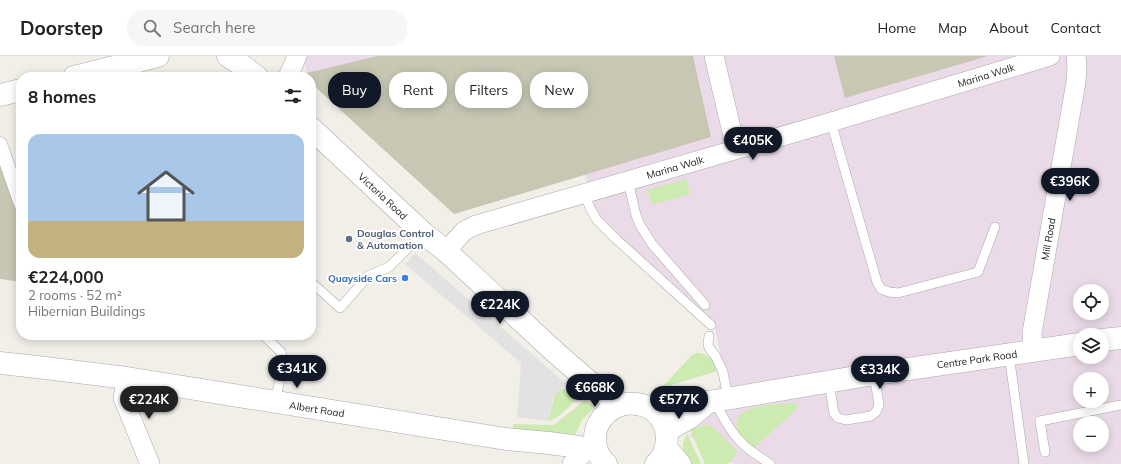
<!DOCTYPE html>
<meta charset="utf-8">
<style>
:root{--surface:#fff;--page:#f6f6f6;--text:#202124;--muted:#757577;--line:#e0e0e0;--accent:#111827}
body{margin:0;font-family:Mulish,sans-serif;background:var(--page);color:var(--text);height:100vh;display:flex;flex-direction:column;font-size:15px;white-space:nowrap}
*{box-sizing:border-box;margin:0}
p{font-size:13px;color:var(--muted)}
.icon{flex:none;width:22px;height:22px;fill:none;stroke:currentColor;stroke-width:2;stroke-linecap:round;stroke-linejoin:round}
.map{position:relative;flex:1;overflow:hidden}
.details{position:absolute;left:16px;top:16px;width:300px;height:268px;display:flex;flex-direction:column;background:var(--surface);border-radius:16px;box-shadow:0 2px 10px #0003}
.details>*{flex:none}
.guide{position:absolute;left:328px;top:16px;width:380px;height:36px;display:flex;gap:8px}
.controls{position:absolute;left:1073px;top:228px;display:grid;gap:8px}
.controls a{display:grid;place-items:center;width:36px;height:36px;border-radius:50%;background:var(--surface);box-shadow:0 2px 10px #0003;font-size:20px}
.price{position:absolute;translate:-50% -34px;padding:0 9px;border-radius:14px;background:var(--accent);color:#fff;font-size:13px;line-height:26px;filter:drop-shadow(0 1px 2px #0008)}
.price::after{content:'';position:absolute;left:50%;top:24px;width:12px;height:9px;margin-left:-6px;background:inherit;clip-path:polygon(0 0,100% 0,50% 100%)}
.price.current{background:#222;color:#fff}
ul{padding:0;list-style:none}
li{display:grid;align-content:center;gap:8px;height:212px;padding:0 12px}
li span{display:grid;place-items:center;height:124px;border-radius:12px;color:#555}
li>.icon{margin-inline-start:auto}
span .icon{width:72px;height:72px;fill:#fffc;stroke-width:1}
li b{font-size:17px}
h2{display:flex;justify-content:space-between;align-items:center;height:48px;padding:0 12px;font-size:17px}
.pill{padding:0 14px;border-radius:16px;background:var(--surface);box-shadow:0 2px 10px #0003;font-size:14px;line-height:36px}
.pill.current{background:var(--accent);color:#fff}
header{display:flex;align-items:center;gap:24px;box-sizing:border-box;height:56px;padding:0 20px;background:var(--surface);border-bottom:1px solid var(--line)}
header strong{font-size:19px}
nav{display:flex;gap:22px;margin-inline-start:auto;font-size:14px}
.search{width:280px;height:36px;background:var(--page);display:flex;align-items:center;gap:10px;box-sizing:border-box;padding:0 14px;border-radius:16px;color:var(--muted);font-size:15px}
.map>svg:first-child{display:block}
.industrial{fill:#ebdbe8;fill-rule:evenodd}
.construction{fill:#c7c7b4}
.grass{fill:#cdebb0}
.parking{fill:#e2e2e2}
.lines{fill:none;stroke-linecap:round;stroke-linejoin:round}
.service-casing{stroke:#a9a9a9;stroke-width:10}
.pedestrian-casing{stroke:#a9a9a9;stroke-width:15}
.minor-casing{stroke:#a9a9a9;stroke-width:20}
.tertiary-casing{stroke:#a9a9a9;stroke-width:23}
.service{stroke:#fff;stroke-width:9}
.pedestrian{stroke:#fff;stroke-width:14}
.minor{stroke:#fff;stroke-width:19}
.tertiary{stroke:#fff;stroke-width:22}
.service-dot{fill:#5c6f8a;stroke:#fff;stroke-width:1.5}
.shop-dot{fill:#3f7fe0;stroke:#fff;stroke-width:1.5}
.labels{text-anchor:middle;stroke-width:4;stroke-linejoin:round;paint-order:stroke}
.street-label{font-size:10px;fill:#222;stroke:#fff}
.service-label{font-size:10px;font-weight:bold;fill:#4e5e75;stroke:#fff;text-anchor:start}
.shop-label{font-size:10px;font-weight:bold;fill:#366cbe;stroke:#fff;text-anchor:end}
</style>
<header>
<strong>Doorstep</strong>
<div class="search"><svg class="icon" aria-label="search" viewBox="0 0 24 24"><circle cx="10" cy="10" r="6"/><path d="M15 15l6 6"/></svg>Search here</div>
<nav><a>Home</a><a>Map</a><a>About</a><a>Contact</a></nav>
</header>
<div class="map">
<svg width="1121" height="408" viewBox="0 0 1121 408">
<rect width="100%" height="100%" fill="#f2efe9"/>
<path class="industrial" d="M302,0h819v408h-388l-44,-28 36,-60 -10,-48 -117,-111 -13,-42 -131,39 -143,-131v-6h-2zM1080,235h22v22h-22zM1080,279h22v22h-22zM1080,323h22v22h-22zM1080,367h22v22h-22z"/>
<path class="construction" d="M377,0h316l18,81 -257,77 -143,-131v-6h-2l-2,-4z
M834,0h154l-143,42z
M0,108l21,56v62l-21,-3z"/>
<path class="grass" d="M686,123l4,15 -38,11 -5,-15z
M696,297c12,0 19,7 21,18l-52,16 -2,-1 29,-31z
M557,331l22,9c-9,10 -18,21 -31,25z
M585,344l10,7 -13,13 -7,15 -62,-3v-8l41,1z
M794,347l5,4 -46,42c-11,-9 -15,-15 -17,-29 11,-17 40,-15 58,-17z
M706,369l6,1 26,26 -10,12h-23l-15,-34z
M687,377l14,31h-11c-8,-14 -10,-16 -3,-31z"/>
<path class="parking" d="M415,197l150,130 -12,15 -5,23 -31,-4 4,-54 -116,-99z"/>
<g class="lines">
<defs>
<path id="service" d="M831,66l46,160 4,7 8,3 9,1 80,-21 17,-45
M628,125l8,34 4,10 12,19 53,61
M584,137l6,15 7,12 19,19 95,86
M311,226l29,26 28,-32 21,-9 34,-34
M263,279l18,17 2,12 -8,39
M709,280l-1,8 1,4 6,7 8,17 5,26
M1009,298l15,110
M829,326l5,31 4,5 8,2 25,-4 5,-4 3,-7 -5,-31
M715,346c7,13 14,28 25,39 9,10 20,16 30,23
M1045,396l-5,-31 81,-16"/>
<path id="pedestrian" d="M0,88l21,60"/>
<path id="minor" d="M714,0l22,93
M288,21l9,-21
M446,195l18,-20 12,-6 355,-103 219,-66
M1033,294l-1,-17 44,-251 1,-16 -1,-10
M127,322l-4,20 27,66
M572,408l16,-15"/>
<path id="tertiary" d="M228,0l11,7 18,14
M74,21l84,-21
M0,39l21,-5
M311,72l112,105 23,18 110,102 37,32 15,11 7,11
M1102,284l19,-2
M0,307l37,4 90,11 379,61 43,4 30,4 18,3
M648,351l36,-5h24l166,-28 206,-30
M666,375l23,-13 19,-16
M666,392l14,16
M606,408c-9,-8 -13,-22 -10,-34 12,-38 68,-34 71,6 0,11 -3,21 -11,28"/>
</defs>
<use href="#service" class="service-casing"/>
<use href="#pedestrian" class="pedestrian-casing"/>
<use href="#minor" class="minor-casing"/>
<use href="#tertiary" class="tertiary-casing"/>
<use href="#service" class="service"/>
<use href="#pedestrian" class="pedestrian"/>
<use href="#minor" class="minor"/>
<use href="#tertiary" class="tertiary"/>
</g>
<circle class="service-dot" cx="349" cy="183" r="4"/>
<circle class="shop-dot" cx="405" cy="222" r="4"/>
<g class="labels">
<g class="street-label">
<text transform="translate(986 19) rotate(-17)" y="4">Marina Walk</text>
<text transform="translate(675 111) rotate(-16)" y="4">Marina Walk</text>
<text transform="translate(383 140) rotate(43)" y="4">Victoria Road</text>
<text transform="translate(1048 183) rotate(-80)" y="4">Mill Road</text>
<text transform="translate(977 303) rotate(-8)" y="4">Centre Park Road</text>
<text transform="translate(317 353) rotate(9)" y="4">Albert Road</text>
</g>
<g class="service-label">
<text x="357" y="181">Douglas Control<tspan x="357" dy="12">&amp; Automation</tspan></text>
</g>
<g class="shop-label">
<text x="397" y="226">Quayside Cars</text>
</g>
</g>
</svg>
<div class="controls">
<a><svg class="icon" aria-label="locate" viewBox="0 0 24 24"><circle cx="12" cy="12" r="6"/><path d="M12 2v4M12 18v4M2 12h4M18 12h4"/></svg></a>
<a><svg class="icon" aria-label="layers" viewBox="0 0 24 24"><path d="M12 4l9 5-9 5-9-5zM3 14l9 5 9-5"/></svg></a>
<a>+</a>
<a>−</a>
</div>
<b class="price" style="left:753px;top:105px">€405K</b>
<b class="price" style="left:1070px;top:146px">€396K</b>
<b class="price" style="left:500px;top:269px">€224K</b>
<b class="price" style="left:297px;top:333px">€341K</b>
<b class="price" style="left:880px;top:334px">€334K</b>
<b class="price" style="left:595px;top:352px">€668K</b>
<b class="price current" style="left:149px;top:364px">€224K</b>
<b class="price" style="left:679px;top:364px">€577K</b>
<div class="guide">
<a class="pill current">Buy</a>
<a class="pill">Rent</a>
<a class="pill">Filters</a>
<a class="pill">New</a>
</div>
<section class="details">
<h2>8 homes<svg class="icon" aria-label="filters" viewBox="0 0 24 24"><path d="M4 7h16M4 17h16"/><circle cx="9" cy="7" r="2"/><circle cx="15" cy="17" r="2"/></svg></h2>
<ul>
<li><span style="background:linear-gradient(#a9c7e8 70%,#c2b280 0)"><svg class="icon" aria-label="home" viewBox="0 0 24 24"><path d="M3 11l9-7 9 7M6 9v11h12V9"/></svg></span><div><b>€224,000</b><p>2 rooms · 52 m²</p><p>Hibernian Buildings</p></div></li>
</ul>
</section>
</div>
